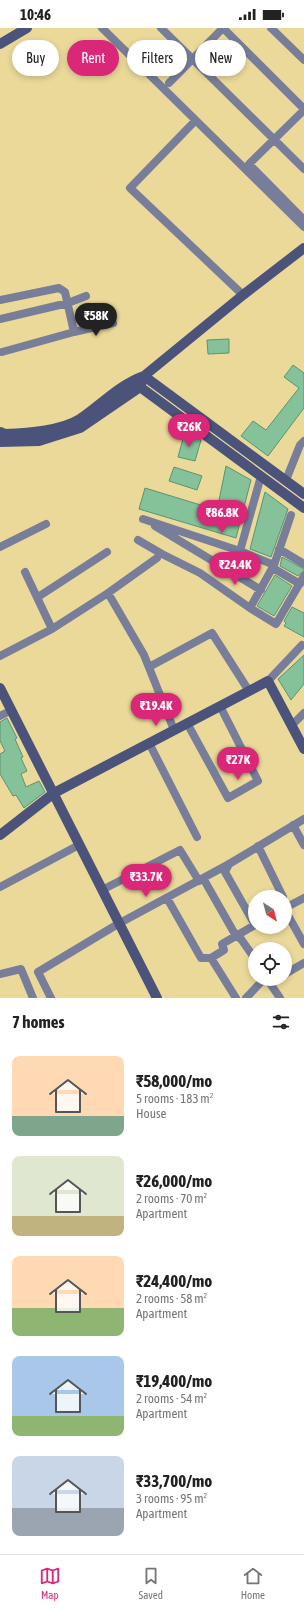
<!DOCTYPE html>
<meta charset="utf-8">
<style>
:root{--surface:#fff;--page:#f2f2f2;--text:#222;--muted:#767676;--line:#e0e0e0;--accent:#db2777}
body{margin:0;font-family:"Asap Condensed",sans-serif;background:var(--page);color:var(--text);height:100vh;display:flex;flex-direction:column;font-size:15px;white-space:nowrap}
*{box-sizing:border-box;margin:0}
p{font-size:13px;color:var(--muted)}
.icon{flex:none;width:22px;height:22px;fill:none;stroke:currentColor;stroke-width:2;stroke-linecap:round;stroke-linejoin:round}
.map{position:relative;height:970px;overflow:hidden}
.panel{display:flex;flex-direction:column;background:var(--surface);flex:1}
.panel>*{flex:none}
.guide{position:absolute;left:12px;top:12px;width:280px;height:36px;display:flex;gap:8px}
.needle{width:26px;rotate:144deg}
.buttons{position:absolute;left:248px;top:862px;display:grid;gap:8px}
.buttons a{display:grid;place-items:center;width:44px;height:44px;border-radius:50%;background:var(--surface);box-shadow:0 2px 6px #0003;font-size:20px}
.price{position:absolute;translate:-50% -34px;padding:0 9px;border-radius:14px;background:var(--accent);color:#fff;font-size:13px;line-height:26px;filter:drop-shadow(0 1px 2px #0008)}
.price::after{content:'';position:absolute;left:50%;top:24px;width:12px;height:9px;margin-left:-6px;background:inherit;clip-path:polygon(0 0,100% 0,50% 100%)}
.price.selected{background:#222;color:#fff}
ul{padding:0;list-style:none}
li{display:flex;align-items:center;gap:12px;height:100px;padding:0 12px}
li span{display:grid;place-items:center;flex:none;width:112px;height:80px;border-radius:8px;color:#555}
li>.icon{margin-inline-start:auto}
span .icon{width:48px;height:48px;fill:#fffc;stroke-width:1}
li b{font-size:17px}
h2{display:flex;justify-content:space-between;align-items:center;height:48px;padding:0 12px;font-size:17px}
.tag{padding:0 14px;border-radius:18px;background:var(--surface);box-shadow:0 2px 6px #0003;font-size:14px;line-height:36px}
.tag.selected{background:var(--accent);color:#fff}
.status{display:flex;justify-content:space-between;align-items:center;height:28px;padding:0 20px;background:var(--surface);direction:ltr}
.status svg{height:11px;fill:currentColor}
.dock{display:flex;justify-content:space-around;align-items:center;height:56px;border-top:1px solid var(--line);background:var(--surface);font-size:11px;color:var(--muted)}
.dock a{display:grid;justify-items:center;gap:2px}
.dock .selected{color:var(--accent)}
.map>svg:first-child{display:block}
.building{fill:#85c29a;stroke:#59946f}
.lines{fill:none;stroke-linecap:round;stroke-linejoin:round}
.street{stroke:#787e9a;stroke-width:8}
.secondary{stroke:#4c537b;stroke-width:10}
</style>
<div class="status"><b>10:46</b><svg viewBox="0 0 49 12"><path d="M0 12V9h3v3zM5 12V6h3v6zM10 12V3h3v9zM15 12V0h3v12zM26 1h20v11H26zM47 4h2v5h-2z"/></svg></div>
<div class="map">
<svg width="304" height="970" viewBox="0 0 304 970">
<rect width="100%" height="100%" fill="#ead999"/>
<path class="building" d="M229,311v14l-21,1 -1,-14z
M293,337l11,8v35l-36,48 -27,-20 12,-15 13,9 33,-42 -15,-11z
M184,407l17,5 -6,21 -17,-4z
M226,438l25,14 -15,58 -97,-29 6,-21 72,22z
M174,439l28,9 -5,14 -28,-9z
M265,464l23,17 -17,48 -21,-8z
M282,529l22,12v2l-6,5 -18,-10z
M275,547l17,11 -18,30 -17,-10z
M292,579l12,6v24l-20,-11 2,-3 -2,-2z
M304,627v29l-13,16 -13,-21z
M7,690l10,20 -2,1 8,18 -2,1 6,13 -6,3 5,13 13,-6 6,11 -21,16 -8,-13 -3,1 -13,-22v-20l5,-3 -5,-10v-19z"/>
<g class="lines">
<path class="street" d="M102,0l202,199
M161,0l143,141
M223,0l81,81
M271,0l33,32
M169,55l54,-55
M304,82l-55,54 55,56
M195,93l-65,67 113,107
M0,272l59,-12 6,4 9,40 -72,20
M0,291l68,-16 18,-7
M74,304l39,-9
M286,452l14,-35 4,-4
M143,491l97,32 21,-75
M155,498l106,64
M138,512l24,14 38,19 50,35 24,-43 -34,-14 -10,20
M0,519l46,-23
M279,521l25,15
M274,537l17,-50
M273,540l27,16
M25,544l27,57
M108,565l49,-35
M38,569l69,-45
M250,580l26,16 28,-48
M0,628l52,-27 56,-36 36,62 30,75
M149,639l63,-34 37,58
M268,653l34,-36
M0,688l12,-6
M187,695l41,75 30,-17 -38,-75
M292,697l12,-12
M149,715l48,94
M293,797l11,20
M258,818l25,51
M229,836l-4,8 30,53
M203,850l33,58 5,3 14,20
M0,859l79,-42
M102,862l78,-40 19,31
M167,870l34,60h10l13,-8 -2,-6 33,-19
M285,880l19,-10
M285,882l19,34
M211,930l25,40
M0,946l21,-5 12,29
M285,946l19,-11
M267,951l13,19
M51,970l-13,-26 80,-48 111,-60 75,-45
M246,970l18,-19"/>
<path class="secondary" d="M0,16l27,-16
M140,359l164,121
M0,404l5,2c22,-1 56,-3 75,-15 22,-15 39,-34 64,-43l160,118
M0,414l39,-1 41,-13 60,-41 4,-11 99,-81 61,-47
M0,660l157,310
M0,807l54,-42 214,-112 36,68"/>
</g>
</svg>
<div class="buttons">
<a><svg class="needle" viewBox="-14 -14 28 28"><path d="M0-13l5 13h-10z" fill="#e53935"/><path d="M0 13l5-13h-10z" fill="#767676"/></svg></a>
<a><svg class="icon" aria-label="locate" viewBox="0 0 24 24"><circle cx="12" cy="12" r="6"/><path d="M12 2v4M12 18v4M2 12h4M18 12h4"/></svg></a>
</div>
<b class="price selected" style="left:96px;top:309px">₹58K</b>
<b class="price" style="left:189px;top:420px">₹26K</b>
<b class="price" style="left:222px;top:506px">₹86.8K</b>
<b class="price" style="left:235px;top:558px">₹24.4K</b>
<b class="price" style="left:156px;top:699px">₹19.4K</b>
<b class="price" style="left:238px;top:753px">₹27K</b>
<b class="price" style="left:146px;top:870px">₹33.7K</b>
<div class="guide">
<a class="tag">Buy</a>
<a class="tag selected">Rent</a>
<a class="tag">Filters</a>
<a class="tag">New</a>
</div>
</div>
<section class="panel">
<h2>7 homes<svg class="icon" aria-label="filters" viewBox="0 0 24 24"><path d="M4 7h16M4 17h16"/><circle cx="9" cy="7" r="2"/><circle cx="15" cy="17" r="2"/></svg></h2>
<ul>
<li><span style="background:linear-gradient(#ffd9b3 75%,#7fa58c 0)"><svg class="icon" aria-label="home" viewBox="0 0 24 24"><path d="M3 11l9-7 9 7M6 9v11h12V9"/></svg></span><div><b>₹58,000/mo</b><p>5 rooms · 183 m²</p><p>House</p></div></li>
<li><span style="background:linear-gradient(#dfe7d0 75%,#c2b280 0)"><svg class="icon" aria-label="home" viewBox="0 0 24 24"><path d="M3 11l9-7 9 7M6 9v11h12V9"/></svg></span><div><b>₹26,000/mo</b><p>2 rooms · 70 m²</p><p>Apartment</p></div></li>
<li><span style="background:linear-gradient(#ffd9b3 65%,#8fb573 0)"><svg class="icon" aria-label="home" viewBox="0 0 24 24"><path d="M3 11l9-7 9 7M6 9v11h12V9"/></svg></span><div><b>₹24,400/mo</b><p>2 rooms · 58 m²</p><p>Apartment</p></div></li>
<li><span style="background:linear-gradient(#a9c7e8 75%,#8fb573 0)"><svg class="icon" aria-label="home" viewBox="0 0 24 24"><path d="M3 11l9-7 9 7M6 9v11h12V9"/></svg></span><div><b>₹19,400/mo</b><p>2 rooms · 54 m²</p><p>Apartment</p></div></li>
<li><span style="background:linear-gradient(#c9d6e8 65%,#9aa5b1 0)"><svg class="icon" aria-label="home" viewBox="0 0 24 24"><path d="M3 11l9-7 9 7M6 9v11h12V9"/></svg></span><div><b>₹33,700/mo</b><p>3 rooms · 95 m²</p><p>Apartment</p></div></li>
</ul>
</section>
<nav class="dock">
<a class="selected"><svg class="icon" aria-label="map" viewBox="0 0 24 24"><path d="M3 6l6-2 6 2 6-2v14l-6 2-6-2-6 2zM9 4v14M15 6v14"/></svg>Map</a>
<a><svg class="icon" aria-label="saved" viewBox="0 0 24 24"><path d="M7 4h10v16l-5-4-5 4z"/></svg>Saved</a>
<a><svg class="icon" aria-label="home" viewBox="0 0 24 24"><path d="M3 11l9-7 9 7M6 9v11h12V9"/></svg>Home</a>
</nav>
